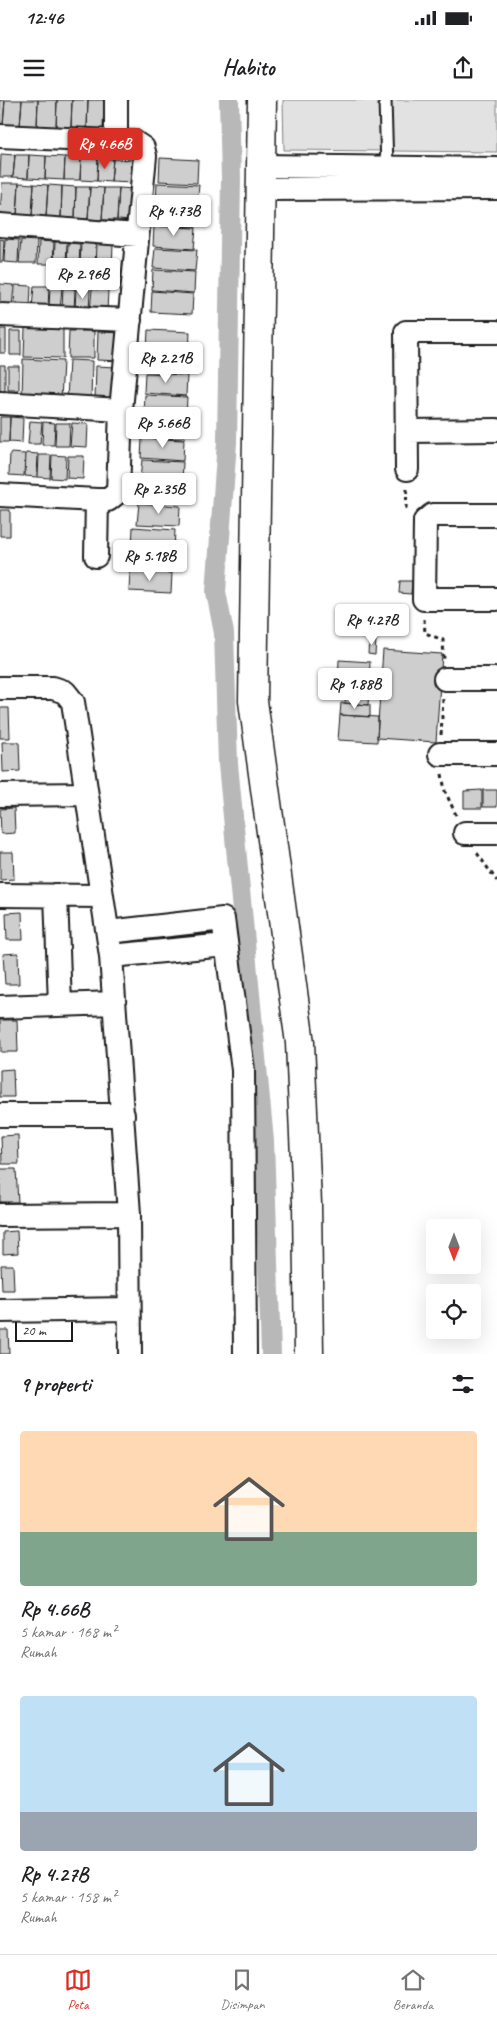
<!DOCTYPE html>
<html lang="id">
<meta charset="utf-8">
<style>
:root{--surface:#fff;--page:#f2f2f2;--text:#202124;--muted:#757577;--line:#e0e0e0;--accent:#d93025}
body{margin:0;font-family:Caveat,sans-serif;background:var(--page);color:var(--text);height:100vh;display:flex;flex-direction:column;font-size:19px;white-space:nowrap}
*{box-sizing:border-box;margin:0}
p{font-size:16px;color:var(--muted)}
.icon{flex:none;width:28px;height:28px;fill:none;stroke:currentColor;stroke-width:2;stroke-linecap:round;stroke-linejoin:round}
.map{position:relative;height:1254px;overflow:hidden}
.side{display:flex;flex-direction:column;background:var(--surface);flex:1}
.side>*{flex:none}
.needle{width:32px;rotate:180deg}
.buttons{position:absolute;left:426px;top:1119px;display:grid;gap:10px}
.buttons a{display:grid;place-items:center;width:55px;height:55px;border-radius:5px;background:var(--surface);box-shadow:0 5px 20px #0002;font-size:25px}
.scale{position:absolute;left:15px;bottom:12px;width:58px;box-sizing:border-box;padding-left:5px;border:2px solid #1c1c1c;border-top:0;font-size:14px;line-height:18px;white-space:nowrap;color:#1c1c1c;-webkit-text-stroke:4px #fff;paint-order:stroke}
.price{position:absolute;translate:-50% -42px;padding:0 11px;border-radius:5px;background:#fff;color:#222;font-size:16px;line-height:32px;filter:drop-shadow(0 1px 2px #0008)}
.price::after{content:'';position:absolute;left:50%;top:30px;width:15px;height:11px;margin-left:-8px;background:inherit;clip-path:polygon(0 0,100% 0,50% 100%)}
.price.on{background:var(--accent);color:#fff}
ul{padding:0;list-style:none}
li{display:grid;align-content:center;gap:10px;height:265px;padding:0 20px}
li span{display:grid;place-items:center;height:155px;border-radius:5px;color:#555}
li>.icon{margin-inline-start:auto}
span .icon{width:90px;height:90px;fill:#fffc;stroke-width:1}
li b{font-size:21px}
h2{display:flex;justify-content:space-between;align-items:center;height:60px;padding:0 20px;font-size:21px}
.status{display:flex;justify-content:space-between;align-items:center;height:35px;padding:0 25px;background:var(--surface);direction:ltr}
.status svg{height:14px;fill:currentColor}
header{display:flex;justify-content:space-between;align-items:center;height:65px;padding:0 20px;background:var(--surface);font-size:22px;font-weight:700}
.menu{display:flex;justify-content:space-around;align-items:center;height:70px;border-top:1px solid var(--line);background:var(--surface);font-size:14px;color:var(--muted)}
.menu a{display:grid;justify-items:center;gap:2px}
.menu .on{color:var(--accent)}
.map>svg:first-child{display:block}
.green{fill:#e2e2e2;stroke:#7f7f7f}
.lines{fill:none;stroke-linecap:round;stroke-linejoin:round}
.canal{stroke:#b8b8b8;stroke-width:20}
.building{fill:#cecece;stroke:#1c1c1c}
.service-casing{stroke:#1c1c1c;stroke-width:15}
.minor-casing{stroke:#1c1c1c;stroke-width:26}
.tertiary-casing{stroke:#1c1c1c;stroke-width:31}
.path{stroke:#1c1c1c;stroke-width:3;stroke-dasharray:4 4;stroke-linecap:butt}
.service{stroke:#fff;stroke-width:11}
.minor{stroke:#fff;stroke-width:22}
.tertiary{stroke:#fff;stroke-width:28}
</style>
<div class="status"><b>12:46</b><svg viewBox="0 0 49 12"><path d="M0 12V9h3v3zM5 12V6h3v6zM10 12V3h3v9zM15 12V0h3v12zM26 1h20v11H26zM47 4h2v5h-2z"/></svg></div>
<header><svg class="icon" aria-label="menu" viewBox="0 0 24 24"><path d="M4 6h16M4 12h16M4 18h16"/></svg>Habito<svg class="icon" aria-label="share" viewBox="0 0 24 24"><path d="M12 15V3M7 8l5-5 5 5M5 13v7h14v-7"/></svg></header>
<div class="map">
<svg width="497" height="1254" viewBox="0 0 497 1254">
<rect width="100%" height="100%" fill="#fff"/>
<filter id="ink" filterUnits="userSpaceOnUse"><feTurbulence type="fractalNoise" baseFrequency=".02" numOctaves="2"/><feDisplacementMap in="SourceGraphic" scale="10" xChannelSelector="R" yChannelSelector="G"/><feConvolveMatrix kernelMatrix="1 2 1 2 8 2 1 2 1" color-interpolation-filters="sRGB"/></filter>
<g filter="url(#ink)">
<path class="green" d="M283,0h214v52l-213,-2z"/>
<g class="lines">
<path class="canal" d="M229,0l2,78 -4,264 -11,150 8,41 4,131 36,377 7,213"/>
</g>
<path class="building" d="M0,0h5l-2,25h-3z
M5,0h17l-2,26 -17,-1z
M22,0h16l-1,27 -17,-1z
M38,0h19l-1,28 -19,-1z
M57,0h15l-1,28h-15z
M72,0h16l-1,29 -16,-1z
M88,0h16l-1,30 -16,-1z
M1,54l14,1 -2,22h-13z
M15,55h14l-1,23 -15,-1z
M29,55l17,1 -1,23 -17,-1z
M46,56l19,1 -1,23 -19,-1z
M65,57l16,1 -1,22h-16z
M81,58l17,1 -1,22 -17,-1z
M160,58l38,2 -1,23 -38,-2z
M98,59h15l-2,23 -14,-1z
M113,59l21,1 -1,23 -22,-1z
M2,83h17l-2,33 -17,-1z
M19,83l15,1 -2,32h-15z
M157,83l42,2 -2,21 -41,-3z
M34,84l14,1 -2,32 -14,-1z
M48,85l14,1 -1,32 -15,-1z
M62,86l14,1 -1,31h-14z
M76,87h14l-2,32 -13,-1z
M90,87l14,1 -2,32 -14,-1z
M104,88h15l-2,32h-15z
M119,88l16,1 -2,32 -16,-1z
M155,104l42,3 -1,20 -42,-2z
M154,126l42,2 -2,21 -41,-3z
M0,139l4,1 -1,22h-3z
M5,139l14,1 -1,23 -14,-1z
M21,140l16,1 -1,22h-17z
M39,141l15,1 -1,22h-15z
M55,142h12l-1,23h-12z
M68,143l12,1 -1,22h-12z
M81,143l15,1 -1,23h-15z
M97,144l16,1 -1,23 -16,-1z
M155,148l42,2 -2,21 -42,-3z
M153,170l42,2 -1,21 -42,-3z
M0,184l14,1 -2,23 -12,-1z
M15,185l16,1 -1,22 -16,-1z
M34,186h15l-1,23 -16,-1z
M50,186l12,1 -2,23 -11,-1z
M63,188l12,1 -1,22 -12,-1z
M76,188l14,1 -1,23 -14,-1z
M92,189l16,1 -1,22h-17z
M152,191l41,3 -1,20 -41,-2z
M25,228l38,1v29l-39,-1z
M0,229h6v24h-6z
M148,230l42,2 -1,21 -42,-3z
M10,231h11v24h-11z
M69,231h25v27h-26z
M98,232l24,1 -1,28 -24,-1z
M147,251l41,3 -1,20 -42,-3z
M23,259l40,2 -2,39 -39,-1z
M69,260l23,1 -1,40 -24,-1z
M0,265h5v27h-5z
M8,266h11v24h-11z
M96,266l20,1 -1,32h-20z
M145,273l42,2 -1,21 -42,-3z
M145,295l42,2 -1,21 -42,-3z
M144,316l41,3 -1,20 -42,-2z
M0,317h10l-1,25h-9z
M10,317l13,1 -1,25 -13,-1z
M30,321l12,1 -2,22h-12z
M43,322l12,1 -1,22h-12z
M56,323h14l-1,23h-14z
M72,323l16,1 -1,23 -17,-1z
M142,338l42,2 -1,21 -42,-3z
M10,353l15,1 -1,22 -15,-1z
M26,353l12,1 -1,23 -12,-1z
M39,355h12l-1,23 -12,-1z
M52,355l14,1 -1,23 -14,-1z
M68,356h16l-1,23 -16,-1z
M142,360l41,2 -1,21 -42,-3z
M139,403l41,3 -1,20 -42,-2z
M0,410h10v26h-10z
M133,427l42,3 -1,20 -42,-2z
M132,449l41,3 -1,20 -41,-3z
M130,470l42,3 -1,20 -42,-2z
M400,481h12l-1,13 -12,-1z
M369,538l7,1 -1,16 -7,-1z
M383,550l59,4 -6,88 -59,-4z
M339,560l31,2 -1,24 -31,-2z
M346,589l23,1 -1,15 -23,-2z
M341,603l29,2v12l-30,-2z
M0,608h9l1,30h-10z
M340,615l38,2 -1,25 -39,-2z
M2,642h17l1,29 -17,1z
M482,690v18h-18v-17z
M483,690h14v17h-14z
M14,708l1,25 -14,1 -1,-25z
M0,752h13l1,27 -14,1z
M22,812l1,28h-16l-1,-27z
M18,853l1,31h-14l-2,-30z
M0,920h17l1,32h-17z
M13,969l1,28h-14v-27z
M18,1035l1,29h-17l-1,-28z
M0,1069h16l2,33h-18z
M17,1131l1,22 -15,1v-22z
M1,1165h12l1,25h-12z
M0,1230h8l1,24h-9z"/>
<g class="lines">
<defs>
<path id="service" d="M385,0l2,68"/>
<path id="minor" d="M116,0v41
M0,36l134,6 9,6 2,8 -24,254 -3,82 -10,8h-11l-97,-5
M261,66l236,3
M261,89l236,-1
M0,125l137,10
M0,215l130,5
M0,303l121,7
M408,331l89,-1
M407,369l-1,-137h91
M497,415h-65l-7,6 -1,78h73
M96,456l1,-56
M445,579h52
M0,588h53l12,4 8,10 38,254 18,258 1,140
M440,654h57
M0,695l86,-1
M465,733h32
M0,795l100,1
M56,795l4,110
M108,832l115,-13 20,151 2,284
M111,856l115,-11
M0,907l114,-4
M0,1015h123
M0,1115l129,-1
M0,1211l129,-2"/>
<path id="tertiary" d="M262,0l-9,601 47,342 7,161 2,150"/>
</defs>
<use href="#service" class="service-casing"/>
<use href="#minor" class="minor-casing"/>
<use href="#tertiary" class="tertiary-casing"/>
<path class="path" d="M407,389l-1,19 4,3
M424,519l1,14 18,7 1,20
M441,635l2,-36
M442,674l3,17 11,24
M477,753l20,28"/>
<use href="#service" class="service"/>
<use href="#minor" class="minor"/>
<use href="#tertiary" class="tertiary"/>
</g>
</g>
</svg>
<div class="buttons">
<a><svg class="needle" viewBox="-14 -14 28 28"><path d="M0-13l5 13h-10z" fill="#e53935"/><path d="M0 13l5-13h-10z" fill="#757577"/></svg></a>
<a><svg class="icon" aria-label="locate" viewBox="0 0 24 24"><circle cx="12" cy="12" r="6"/><path d="M12 2v4M12 18v4M2 12h4M18 12h4"/></svg></a>
</div>
<div class="scale">20 m</div>
<b class="price on" style="left:105px;top:70px">Rp 4.66B</b>
<b class="price" style="left:174px;top:137px">Rp 4.73B</b>
<b class="price" style="left:83px;top:200px">Rp 2.96B</b>
<b class="price" style="left:166px;top:284px">Rp 2.21B</b>
<b class="price" style="left:163px;top:349px">Rp 5.66B</b>
<b class="price" style="left:159px;top:415px">Rp 2.35B</b>
<b class="price" style="left:150px;top:482px">Rp 5.18B</b>
<b class="price" style="left:372px;top:546px">Rp 4.27B</b>
<b class="price" style="left:355px;top:610px">Rp 1.88B</b>
</div>
<section class="side">
<h2>9 properti<svg class="icon" aria-label="filters" viewBox="0 0 24 24"><path d="M4 7h16M4 17h16"/><circle cx="9" cy="7" r="2"/><circle cx="15" cy="17" r="2"/></svg></h2>
<ul>
<li><span style="background:linear-gradient(#ffd9b3 65%,#7fa58c 0)"><svg class="icon" aria-label="home" viewBox="0 0 24 24"><path d="M3 11l9-7 9 7M6 9v11h12V9"/></svg></span><div><b>Rp 4.66B</b><p>5 kamar · 168 m²</p><p>Rumah</p></div></li>
<li><span style="background:linear-gradient(#bfe0f5 75%,#9aa5b1 0)"><svg class="icon" aria-label="home" viewBox="0 0 24 24"><path d="M3 11l9-7 9 7M6 9v11h12V9"/></svg></span><div><b>Rp 4.27B</b><p>5 kamar · 158 m²</p><p>Rumah</p></div></li>
</ul>
</section>
<nav class="menu">
<a class="on"><svg class="icon" aria-label="map" viewBox="0 0 24 24"><path d="M3 6l6-2 6 2 6-2v14l-6 2-6-2-6 2zM9 4v14M15 6v14"/></svg>Peta</a>
<a><svg class="icon" aria-label="saved" viewBox="0 0 24 24"><path d="M7 4h10v16l-5-4-5 4z"/></svg>Disimpan</a>
<a><svg class="icon" aria-label="home" viewBox="0 0 24 24"><path d="M3 11l9-7 9 7M6 9v11h12V9"/></svg>Beranda</a>
</nav>
